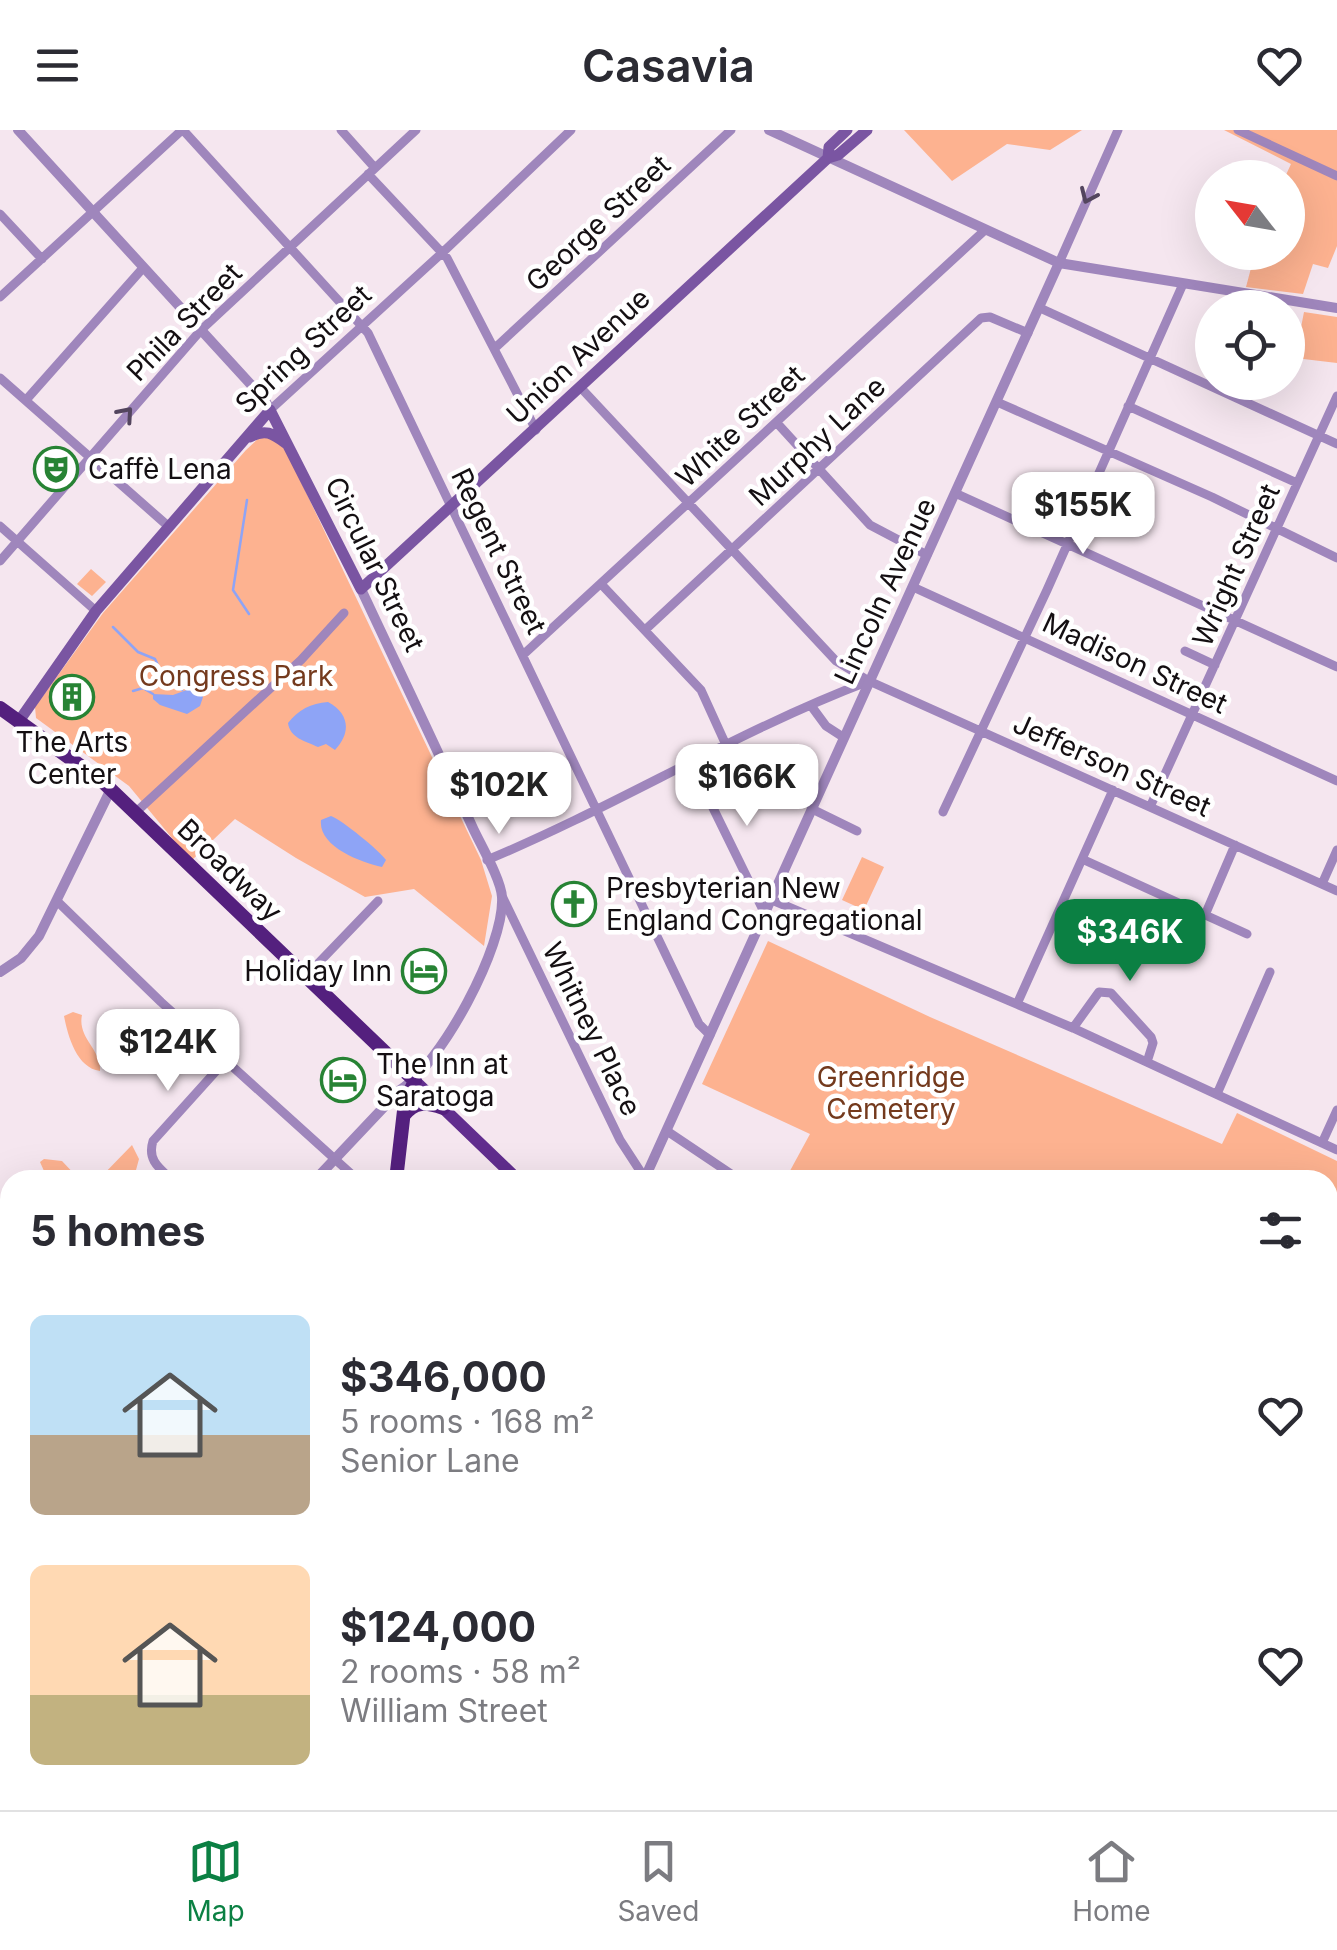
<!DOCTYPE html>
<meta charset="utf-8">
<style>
:root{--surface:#fff;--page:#f2f2f3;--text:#2b2b33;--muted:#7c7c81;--line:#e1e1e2;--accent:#0b8043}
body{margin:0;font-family:Inter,sans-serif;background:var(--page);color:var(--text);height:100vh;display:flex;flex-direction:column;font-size:38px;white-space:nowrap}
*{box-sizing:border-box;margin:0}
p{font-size:32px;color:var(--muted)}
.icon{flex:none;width:55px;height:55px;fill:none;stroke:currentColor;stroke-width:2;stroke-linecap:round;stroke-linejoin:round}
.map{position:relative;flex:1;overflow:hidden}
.sheet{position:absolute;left:0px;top:1040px;width:1338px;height:640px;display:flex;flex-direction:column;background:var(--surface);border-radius:30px 30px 0 0;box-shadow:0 10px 40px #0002}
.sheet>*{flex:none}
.needle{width:65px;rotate:301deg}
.buttons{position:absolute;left:1195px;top:30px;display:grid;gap:20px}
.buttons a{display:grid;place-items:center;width:110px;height:110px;border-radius:50%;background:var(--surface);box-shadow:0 10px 40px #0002;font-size:50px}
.price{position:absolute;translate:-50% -85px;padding:0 22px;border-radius:20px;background:#fff;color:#222;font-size:32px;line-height:65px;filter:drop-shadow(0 2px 5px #0008)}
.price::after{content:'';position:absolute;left:50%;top:60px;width:30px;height:22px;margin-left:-15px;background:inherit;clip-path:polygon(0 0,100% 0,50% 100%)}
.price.selected{background:var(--accent);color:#fff}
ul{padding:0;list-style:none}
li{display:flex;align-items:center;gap:30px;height:250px;padding:0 30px}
li span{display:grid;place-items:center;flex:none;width:280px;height:200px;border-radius:15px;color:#555}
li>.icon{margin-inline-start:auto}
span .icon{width:120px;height:120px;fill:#fffc;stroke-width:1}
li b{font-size:42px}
h2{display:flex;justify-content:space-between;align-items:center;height:120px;padding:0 30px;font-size:42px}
header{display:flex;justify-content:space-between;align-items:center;height:130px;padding:0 30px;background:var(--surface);font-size:45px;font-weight:600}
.menu{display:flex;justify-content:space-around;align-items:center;height:140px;border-top:2px solid var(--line);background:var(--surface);font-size:28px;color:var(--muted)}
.menu a{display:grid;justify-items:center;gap:5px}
.menu .selected{color:var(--accent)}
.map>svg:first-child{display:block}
.green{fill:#fdb290}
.water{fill:#8ea4f6}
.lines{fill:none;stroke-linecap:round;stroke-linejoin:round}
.stream{stroke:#8ea4f6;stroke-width:2.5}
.minor{stroke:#9f86bc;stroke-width:9}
.tertiary{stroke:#9f86bc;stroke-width:10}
.secondary{stroke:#7a55a2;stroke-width:11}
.primary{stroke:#612d8e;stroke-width:12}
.trunk{stroke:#54207e;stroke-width:14}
.oneway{stroke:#53455e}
.labels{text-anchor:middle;stroke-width:9;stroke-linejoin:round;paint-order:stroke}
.street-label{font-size:28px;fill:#140f12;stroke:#fff}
.poi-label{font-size:28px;fill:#140f12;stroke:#fff;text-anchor:start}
.park-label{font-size:28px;fill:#743a1d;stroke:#fff}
</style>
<header><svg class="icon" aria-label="menu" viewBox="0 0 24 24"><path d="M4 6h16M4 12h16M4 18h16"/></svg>Casavia<svg class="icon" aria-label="heart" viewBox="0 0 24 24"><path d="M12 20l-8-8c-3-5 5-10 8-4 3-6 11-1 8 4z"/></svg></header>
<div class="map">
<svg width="1337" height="1680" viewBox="0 0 1337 1680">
<rect width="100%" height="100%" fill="#f5e6ef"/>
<path class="green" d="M904,0h178l-32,20 -43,-6 -55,37z
M1224,0h113v116l-9,22 -15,-4 -10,30 -57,-7 9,-34 33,-1v-74l-3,-1 6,-13z
M1304,182l33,5v46l-42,-5z
M271,306l12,8 198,416 11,36 -8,50 -70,-57 -49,8 -69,-39 -61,-39 -44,42 -62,-75 -93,-68 -1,-11 68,-94 143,-163 14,-13z
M91,439l15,13 -14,14 -15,-12z
M862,727l22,10 -20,43 -22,-10z
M768,811l162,76 292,127 15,-31 100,48v263l-9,-7v-237h-543l25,-46 -108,-50z
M73,882l9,3c-5,23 20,35 18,56 -23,-3 -32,-34 -36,-55z
M132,1015l7,14 -3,11 -13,2 -2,8h-23z
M44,1029l18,2 18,19h-9l-5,-8 -22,-1 -4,-9z
M1328,1552l9,4v121l-16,-7h7z
M336,1670h66l6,10h-67z
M1105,1670h142l22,10h-168z"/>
<path class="water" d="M192,558l6,2 5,7 -3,9 -13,8 -27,-9 -7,-6v-5l20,1z
M328,572c22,12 23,31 7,48l-9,-6 -8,3c-13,-6 -28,-9 -30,-24 10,-13 23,-20 40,-21z
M331,686c10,3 50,36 55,44l-4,7c-22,-5 -64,-21 -61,-47z"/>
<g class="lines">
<path class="stream" d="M247,370l-14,90 16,24
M113,497l25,25 17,7 7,15 20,16
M133,561l10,-3 10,6"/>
<path class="minor" d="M183,0l185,203 331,691 11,11
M341,0l34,38
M1238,0l99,46
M368,44l79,84 89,172
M0,84l42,45
M1059,133l59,-133
M0,167l182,-167
M1040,178l297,136
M495,218l236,-218
M0,248l168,148
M581,258l255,273 33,20 468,210
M26,270l117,-132
M997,272l215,95 125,61
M1128,276l169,77
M270,280l172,-157 129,-123
M777,293l93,102 57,30
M955,363l382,174
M0,396l96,85
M0,431l201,-231 215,-200
M602,455l99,105 25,55
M913,457l424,194
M645,500l336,-312 9,-1 38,16
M1185,521l30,14
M524,524l461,-424
M812,577l14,19 17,11
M691,633l74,151
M1150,677l187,-411
M812,679l45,22
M943,682l104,-222 136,-306
M135,683l166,-153 43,-47
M1082,729l165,75
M487,730c130,-54 250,-129 382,-179
M1322,754l15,-34
M503,768l117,242 26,40
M772,770l301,128 264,122
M58,772l103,100 197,178
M1205,785l30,-70
M306,846l72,-75
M1017,874l96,-214
M1073,898l26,-36 12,1 40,44 2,6 -6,19
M1217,964l53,-122
M667,1001l73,49
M1322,1013l15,-33
M172,1050c-13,-12 -25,-20 -19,-39l73,-81
M0,1178l10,16
M1328,1337l9,5
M0,1386l10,5
M1328,1413l9,-21
M1328,1498l9,4
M0,1643l10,5
M59,1670l22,10
M253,1670l6,10
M711,1670l6,10"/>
<path class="tertiary" d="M18,0l247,270 5,10
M769,0l290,133 278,45
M0,842l21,-14 18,-22 72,-147
M315,1050l85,-90c41,-26 105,-144 102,-193 -1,-18 -22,-53 -30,-71 -36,-79 -74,-158 -111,-237
M644,1050l415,-917
M0,1275l10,4
M0,1539l10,-23
M1089,1680l6,-10"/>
<path class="secondary" d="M828,28l1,-11 18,-17
M250,307c16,-9 23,-3 37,7
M19,591l77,-110 174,-201 91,179 467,-431 10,-3 29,-25"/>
<path class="primary" d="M415,951l103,99
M1272,1670l23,10
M1305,1670l23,10"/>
<path class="trunk" d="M0,578l103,74 312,299 -10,21 -9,78
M404,985c11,-14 22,-13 39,-7
M607,1670l5,10"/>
</g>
<defs><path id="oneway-chevron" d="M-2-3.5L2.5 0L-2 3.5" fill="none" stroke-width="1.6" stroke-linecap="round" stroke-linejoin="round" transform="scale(2.5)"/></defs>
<g class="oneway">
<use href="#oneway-chevron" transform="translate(1088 66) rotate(114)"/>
<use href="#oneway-chevron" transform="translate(126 284) rotate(-49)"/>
</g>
<defs>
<symbol id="theatre-ring" viewBox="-11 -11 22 22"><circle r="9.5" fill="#fff" stroke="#278334" stroke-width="1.5"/><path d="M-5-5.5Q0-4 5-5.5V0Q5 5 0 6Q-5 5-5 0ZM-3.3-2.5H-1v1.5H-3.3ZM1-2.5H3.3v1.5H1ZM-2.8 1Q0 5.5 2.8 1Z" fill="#278334"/></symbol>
<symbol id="building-ring" viewBox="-11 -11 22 22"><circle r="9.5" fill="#fff" stroke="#278334" stroke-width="1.5"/><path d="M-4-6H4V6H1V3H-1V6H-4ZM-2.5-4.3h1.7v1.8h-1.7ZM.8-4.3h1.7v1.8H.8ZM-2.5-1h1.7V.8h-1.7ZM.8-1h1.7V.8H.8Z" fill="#278334"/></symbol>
<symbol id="church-ring" viewBox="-11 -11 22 22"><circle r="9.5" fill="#fff" stroke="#278334" stroke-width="1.5"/><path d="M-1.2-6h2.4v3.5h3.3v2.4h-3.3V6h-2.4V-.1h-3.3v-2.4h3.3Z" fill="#278334"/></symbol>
<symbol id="hotel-ring" viewBox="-11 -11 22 22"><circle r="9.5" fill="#fff" stroke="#278334" stroke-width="1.5"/><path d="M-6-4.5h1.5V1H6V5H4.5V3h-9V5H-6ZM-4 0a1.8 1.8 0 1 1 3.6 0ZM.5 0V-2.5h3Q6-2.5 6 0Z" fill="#278334"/></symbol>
</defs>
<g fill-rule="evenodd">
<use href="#theatre-ring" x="31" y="314" width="50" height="50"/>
<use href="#building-ring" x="47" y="542" width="50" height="50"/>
<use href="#church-ring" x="549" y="749" width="50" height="50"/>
<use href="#hotel-ring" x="399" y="816" width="50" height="50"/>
<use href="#hotel-ring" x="318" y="925" width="50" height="50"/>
</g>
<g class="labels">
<g class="street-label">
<text transform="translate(598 93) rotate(-43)" y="10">George Street</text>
<text transform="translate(184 192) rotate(-46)" y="10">Phila Street</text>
<text transform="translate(303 219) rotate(-43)" y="10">Spring Street</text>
<text transform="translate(578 226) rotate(-43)" y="10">Union Avenue</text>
<text transform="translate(740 296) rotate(-43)" y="10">White Street</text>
<text transform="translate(817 311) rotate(-43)" y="10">Murphy Lane</text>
<text transform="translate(499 421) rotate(64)" y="10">Regent Street</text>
<text transform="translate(375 434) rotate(64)" y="10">Circular Street</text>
<text transform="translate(1236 435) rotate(-66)" y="10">Wright Street</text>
<text transform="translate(885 461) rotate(-65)" y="10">Lincoln Avenue</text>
<text transform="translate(1135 533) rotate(25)" y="10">Madison Street</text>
<text transform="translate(1112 635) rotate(24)" y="10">Jefferson Street</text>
<text transform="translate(230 740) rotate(44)" y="10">Broadway</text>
<text transform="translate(592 899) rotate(64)" y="10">Whitney Place</text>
</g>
<g class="poi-label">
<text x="88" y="349">Caffè Lena</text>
<text x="72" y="622" text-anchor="middle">The Arts<tspan x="72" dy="32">Center</tspan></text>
<text x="606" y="768">Presbyterian New<tspan x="606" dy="32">England Congregational</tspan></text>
<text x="392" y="851" text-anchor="end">Holiday Inn</text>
<text x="376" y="944">The Inn at<tspan x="376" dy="32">Saratoga</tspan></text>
</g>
<g class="park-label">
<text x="236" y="556">Congress Park</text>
<text x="891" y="957">Greenridge<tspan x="891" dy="32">Cemetery</tspan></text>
</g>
</g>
</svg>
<div class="buttons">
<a><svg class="needle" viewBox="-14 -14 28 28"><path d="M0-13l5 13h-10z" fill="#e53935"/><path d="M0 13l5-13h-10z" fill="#7c7c81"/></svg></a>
<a><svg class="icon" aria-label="locate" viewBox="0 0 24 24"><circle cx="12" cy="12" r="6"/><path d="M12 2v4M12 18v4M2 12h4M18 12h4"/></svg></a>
</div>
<b class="price" style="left:1083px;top:427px">$155K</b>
<b class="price" style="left:747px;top:699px">$166K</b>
<b class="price" style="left:499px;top:707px">$102K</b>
<b class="price selected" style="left:1130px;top:854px">$346K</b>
<b class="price" style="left:168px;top:964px">$124K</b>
<section class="sheet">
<h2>5 homes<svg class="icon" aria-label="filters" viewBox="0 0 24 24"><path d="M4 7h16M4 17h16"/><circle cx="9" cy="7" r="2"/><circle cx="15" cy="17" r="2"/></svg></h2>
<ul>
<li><span style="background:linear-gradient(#bfe0f5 60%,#b9a48a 0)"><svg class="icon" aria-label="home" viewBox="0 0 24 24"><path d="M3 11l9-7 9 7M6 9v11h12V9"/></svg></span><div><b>$346,000</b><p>5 rooms · 168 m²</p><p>Senior Lane</p></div><svg class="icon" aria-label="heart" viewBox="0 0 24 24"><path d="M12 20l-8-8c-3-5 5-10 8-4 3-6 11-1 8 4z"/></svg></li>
<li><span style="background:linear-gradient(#ffd9b3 65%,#c2b280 0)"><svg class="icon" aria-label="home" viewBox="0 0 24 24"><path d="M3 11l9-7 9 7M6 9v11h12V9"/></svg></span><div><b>$124,000</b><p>2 rooms · 58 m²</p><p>William Street</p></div><svg class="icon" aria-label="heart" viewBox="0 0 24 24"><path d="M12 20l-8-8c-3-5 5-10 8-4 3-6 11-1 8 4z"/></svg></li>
</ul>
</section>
</div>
<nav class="menu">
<a class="selected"><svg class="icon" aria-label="map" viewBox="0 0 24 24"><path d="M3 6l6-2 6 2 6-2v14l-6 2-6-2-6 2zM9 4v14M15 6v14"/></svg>Map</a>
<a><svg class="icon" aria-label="saved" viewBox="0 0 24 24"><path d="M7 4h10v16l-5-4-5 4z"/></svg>Saved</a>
<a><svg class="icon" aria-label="home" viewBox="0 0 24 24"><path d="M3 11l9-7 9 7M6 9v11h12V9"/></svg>Home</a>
</nav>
